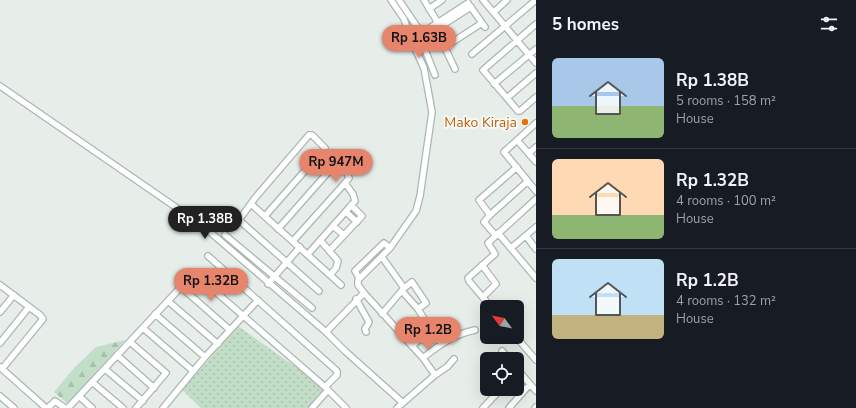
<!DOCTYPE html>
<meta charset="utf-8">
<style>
:root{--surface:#171b24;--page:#242831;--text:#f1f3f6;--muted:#9ea1a6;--line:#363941;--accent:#e7856c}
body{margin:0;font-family:"Nunito Sans",sans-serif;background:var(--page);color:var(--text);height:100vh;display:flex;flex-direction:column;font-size:15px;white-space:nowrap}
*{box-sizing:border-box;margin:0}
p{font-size:13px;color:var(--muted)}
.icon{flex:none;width:22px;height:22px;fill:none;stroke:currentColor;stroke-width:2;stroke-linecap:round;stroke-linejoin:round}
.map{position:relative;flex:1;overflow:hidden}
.side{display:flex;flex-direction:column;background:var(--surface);width:320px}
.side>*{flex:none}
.needle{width:26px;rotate:302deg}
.buttons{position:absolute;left:480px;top:300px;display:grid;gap:8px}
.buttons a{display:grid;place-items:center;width:44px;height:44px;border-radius:6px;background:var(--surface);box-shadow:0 4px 16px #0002;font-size:20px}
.price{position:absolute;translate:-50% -34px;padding:0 9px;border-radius:14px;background:var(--accent);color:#111;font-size:13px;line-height:26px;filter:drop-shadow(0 1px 2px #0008)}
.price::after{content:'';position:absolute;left:50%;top:24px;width:12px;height:9px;margin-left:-6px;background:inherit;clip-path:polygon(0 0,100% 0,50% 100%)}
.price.active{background:#222;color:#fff}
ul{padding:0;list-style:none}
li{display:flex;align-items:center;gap:12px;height:100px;padding:0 16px}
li+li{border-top:1px solid var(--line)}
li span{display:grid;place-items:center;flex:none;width:112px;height:80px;border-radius:6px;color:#555}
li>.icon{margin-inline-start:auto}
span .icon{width:48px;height:48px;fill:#fffc;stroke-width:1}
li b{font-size:17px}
h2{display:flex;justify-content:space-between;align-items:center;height:48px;padding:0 16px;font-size:17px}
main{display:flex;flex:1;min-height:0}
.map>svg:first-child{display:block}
.grass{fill:url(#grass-dots)}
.forest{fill:url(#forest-firs)}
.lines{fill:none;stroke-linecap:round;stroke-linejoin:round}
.minor-casing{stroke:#aab6b1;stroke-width:8}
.minor{stroke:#fff;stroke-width:5.5}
.food-dot{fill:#e8710a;stroke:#f7fbf9;stroke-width:1.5}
.labels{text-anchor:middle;stroke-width:3.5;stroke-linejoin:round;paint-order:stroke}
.food-label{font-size:14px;fill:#c56008;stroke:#f7fbf9;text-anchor:end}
</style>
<main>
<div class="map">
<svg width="536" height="408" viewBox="0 0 536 408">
<defs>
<pattern id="grass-dots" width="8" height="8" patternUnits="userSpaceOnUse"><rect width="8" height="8" fill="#c2ddc8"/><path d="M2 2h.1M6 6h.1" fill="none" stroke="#a7bfad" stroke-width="1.8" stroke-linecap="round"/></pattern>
<pattern id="forest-firs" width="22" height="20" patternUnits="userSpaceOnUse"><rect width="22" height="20" fill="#c2ddc8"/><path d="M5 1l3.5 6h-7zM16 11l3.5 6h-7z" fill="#a7bfad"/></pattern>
</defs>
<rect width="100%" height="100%" fill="#e7eeea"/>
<path class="grass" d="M238,326l90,64 -17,18h-110l-19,-18z"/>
<path class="forest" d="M125,340l-57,64 -14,-12 20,-24 22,-21z"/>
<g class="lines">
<defs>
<path id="minor" d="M391,0l13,19 7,21 13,28 8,44 -12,84 -4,15 -26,37 -32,32v5l6,8 59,65 12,17 -38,33
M399,0l23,34
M424,0l16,26
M483,0l53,63
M470,6l15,21
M429,9l13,-9
M494,12l13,-12
M536,24l-53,46 35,41h2l16,-14
M437,31l18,38
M420,37l15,38
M411,40l57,-37
M413,44l58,-37
M445,47l37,-24
M472,54l64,-54
M494,84l42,-35
M0,86l203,140 123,106 19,19 57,51
M507,98l29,-25
M536,123l-32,29 32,39
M517,140l19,22
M529,153l7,-6
M251,204l79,71 6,-7 2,-7 -18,-21
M346,212l11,10
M490,215l38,-34
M265,216l60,-68 -13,-13h-3l-54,63 -16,22 80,71
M333,226l11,9
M278,229l59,-67 10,11 2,5 -4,5 8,11 2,7 -47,53
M498,233l38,45
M225,235l87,73
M496,236l-12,-14 6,-7 -11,-15 38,-33
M526,236l10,13
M293,241l52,-58
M511,248l25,-21
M330,250l32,-34 -11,-11
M208,256l129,115v4l-12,12
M382,257l22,31
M482,265l14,19 -13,13
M330,275l11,10
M359,278l-4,-7 29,-28 6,5
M268,284l32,-37
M0,285l40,30 3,4 -41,50
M181,287l49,43
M402,291l16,18 12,20 -5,6 -13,11
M356,299l13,23 -4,7 1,3
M168,301l50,43
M491,307l-22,-26 -1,-3 27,-24 -7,-11 48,-44
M0,312l14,-17
M155,314l50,43
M382,314l22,-26 8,-6 14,21 -8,6
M143,328l50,43
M326,332l38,-39
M516,337l20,23
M130,342l36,31 -30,35
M0,343l29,-36
M502,351l7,8
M117,355l37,33
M423,358c16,-13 32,-24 52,-28
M0,367l46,41
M105,369l38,32
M517,369l19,22
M435,375l12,-8 7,-8
M92,382l31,26
M0,396l14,12
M79,396l13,12
M48,408l7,-7 10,7
M68,408l126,-135 131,114 21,21
M163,408l42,-51 53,-57
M312,408l16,-18
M483,408l18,-19
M509,408l21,-24
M535,408l1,-1"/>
</defs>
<use href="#minor" class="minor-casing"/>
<use href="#minor" class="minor"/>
</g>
<circle class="food-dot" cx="525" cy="122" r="4"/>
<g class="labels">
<g class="food-label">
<text x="517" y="127">Mako Kiraja</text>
</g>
</g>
</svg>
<div class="buttons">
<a><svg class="needle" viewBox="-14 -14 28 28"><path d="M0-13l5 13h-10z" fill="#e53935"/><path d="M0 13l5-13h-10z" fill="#9ea1a6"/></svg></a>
<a><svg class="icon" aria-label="locate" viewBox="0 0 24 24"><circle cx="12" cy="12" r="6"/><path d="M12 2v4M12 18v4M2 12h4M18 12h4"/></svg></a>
</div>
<b class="price" style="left:419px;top:59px">Rp 1.63B</b>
<b class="price" style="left:336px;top:183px">Rp 947M</b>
<b class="price active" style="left:205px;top:240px">Rp 1.38B</b>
<b class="price" style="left:211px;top:302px">Rp 1.32B</b>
<b class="price" style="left:428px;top:351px">Rp 1.2B</b>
</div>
<section class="side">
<h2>5 homes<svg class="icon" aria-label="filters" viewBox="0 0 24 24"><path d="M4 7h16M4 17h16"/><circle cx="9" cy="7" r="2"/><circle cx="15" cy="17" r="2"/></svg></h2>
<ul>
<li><span style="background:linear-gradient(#a9c7e8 60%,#8fb573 0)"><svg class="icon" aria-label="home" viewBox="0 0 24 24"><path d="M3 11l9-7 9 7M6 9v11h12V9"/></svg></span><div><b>Rp 1.38B</b><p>5 rooms · 158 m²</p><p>House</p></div></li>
<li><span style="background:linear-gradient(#ffd9b3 70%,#8fb573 0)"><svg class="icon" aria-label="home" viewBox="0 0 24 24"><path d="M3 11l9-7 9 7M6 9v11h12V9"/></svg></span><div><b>Rp 1.32B</b><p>4 rooms · 100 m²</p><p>House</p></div></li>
<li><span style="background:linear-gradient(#bfe0f5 70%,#c2b280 0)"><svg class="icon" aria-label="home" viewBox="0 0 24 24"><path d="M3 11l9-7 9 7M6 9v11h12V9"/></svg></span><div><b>Rp 1.2B</b><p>4 rooms · 132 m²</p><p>House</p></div></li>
</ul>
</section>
</main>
